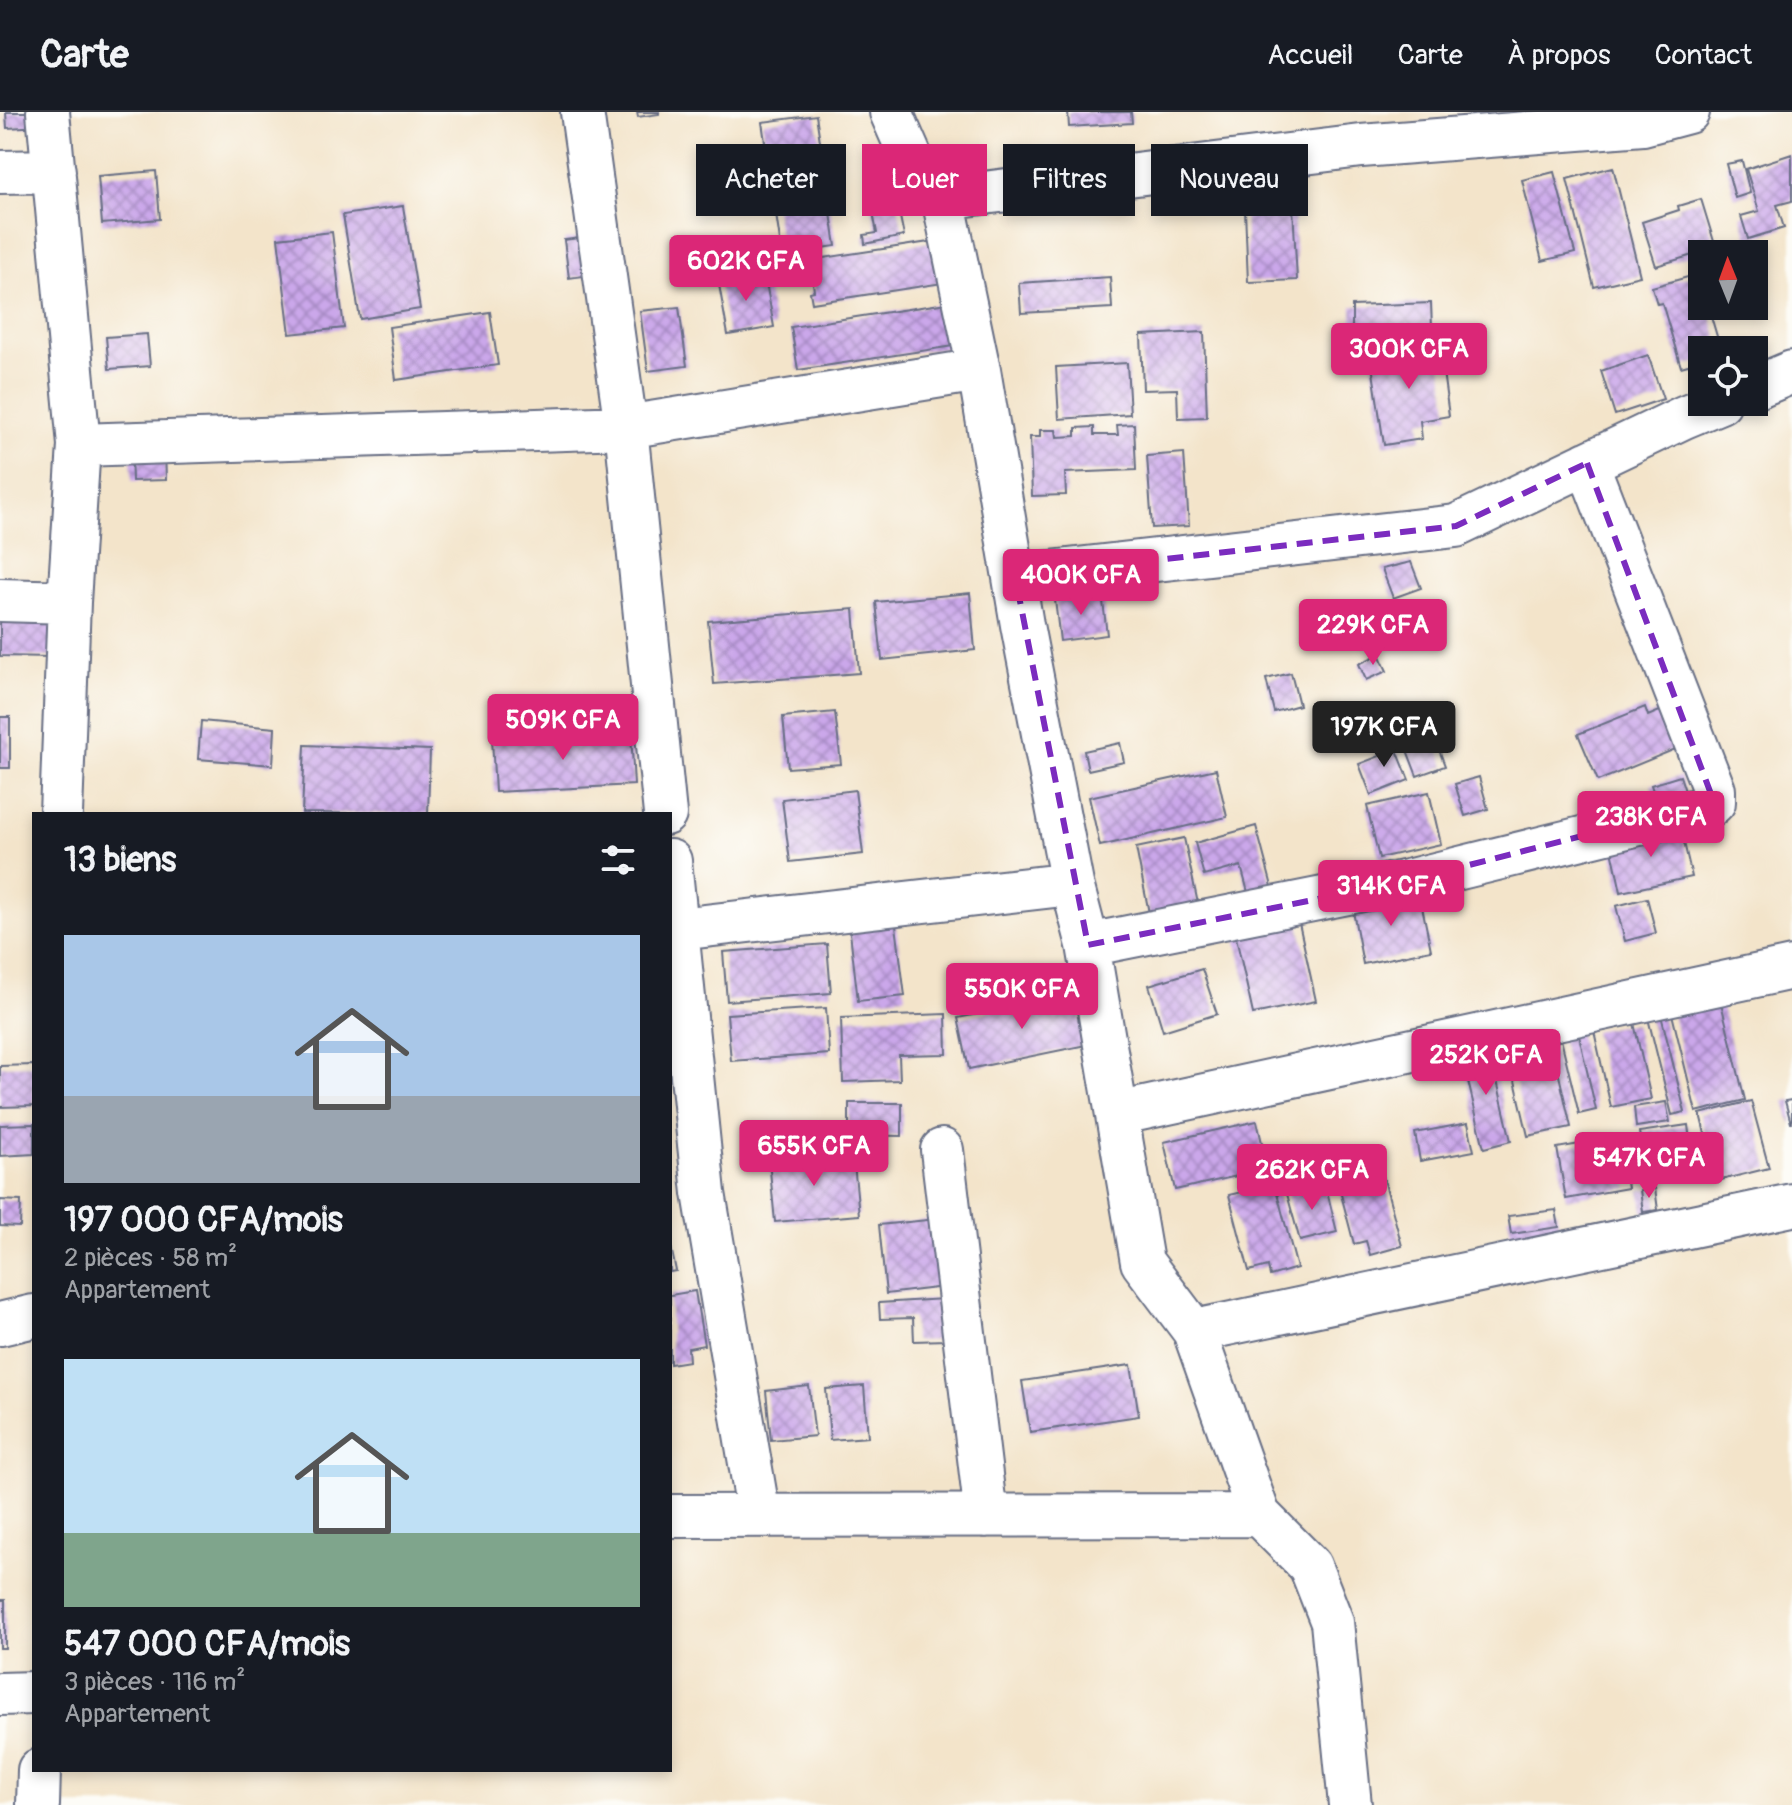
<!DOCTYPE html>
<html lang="fr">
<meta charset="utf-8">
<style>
:root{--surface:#171b24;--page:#242831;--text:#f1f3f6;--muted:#9ea1a6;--line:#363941;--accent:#db2777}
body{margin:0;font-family:Pangolin,sans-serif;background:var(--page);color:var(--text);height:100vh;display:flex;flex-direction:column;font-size:30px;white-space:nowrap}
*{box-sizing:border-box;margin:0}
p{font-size:26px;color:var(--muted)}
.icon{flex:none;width:44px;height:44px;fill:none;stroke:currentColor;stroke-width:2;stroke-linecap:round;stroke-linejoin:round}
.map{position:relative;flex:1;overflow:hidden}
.panel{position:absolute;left:32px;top:700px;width:640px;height:960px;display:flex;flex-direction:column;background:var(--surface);border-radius:0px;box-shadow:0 4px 12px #0003}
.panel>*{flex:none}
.top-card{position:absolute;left:696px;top:32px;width:760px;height:72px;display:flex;gap:16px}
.needle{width:52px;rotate:359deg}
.fabs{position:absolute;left:1688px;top:128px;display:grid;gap:16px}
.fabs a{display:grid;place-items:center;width:80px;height:80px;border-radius:0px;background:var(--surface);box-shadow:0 4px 12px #0003;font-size:40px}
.price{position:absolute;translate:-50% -68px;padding:0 18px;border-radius:8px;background:var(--accent);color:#fff;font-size:26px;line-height:52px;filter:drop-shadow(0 2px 4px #0008)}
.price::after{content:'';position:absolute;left:50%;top:48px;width:24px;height:18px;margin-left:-12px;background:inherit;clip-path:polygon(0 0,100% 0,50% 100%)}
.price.current{background:#222;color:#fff}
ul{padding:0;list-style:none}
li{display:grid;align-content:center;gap:16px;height:424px;padding:0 32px}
li span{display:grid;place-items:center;height:248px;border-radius:0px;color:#555}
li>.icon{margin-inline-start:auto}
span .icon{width:144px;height:144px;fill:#fffc;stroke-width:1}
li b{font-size:34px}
h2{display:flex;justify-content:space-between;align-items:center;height:96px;padding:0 32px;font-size:34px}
.chip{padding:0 28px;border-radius:0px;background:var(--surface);box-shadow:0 4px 12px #0003;font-size:28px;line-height:72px}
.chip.current{background:var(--accent);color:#fff}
header{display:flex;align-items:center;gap:48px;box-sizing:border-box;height:112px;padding:0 40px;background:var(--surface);border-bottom:2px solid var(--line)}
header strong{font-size:38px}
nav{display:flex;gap:44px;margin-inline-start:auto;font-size:28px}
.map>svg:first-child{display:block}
.building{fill:url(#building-cross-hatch)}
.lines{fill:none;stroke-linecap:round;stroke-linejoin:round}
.street-casing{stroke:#676e84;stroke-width:46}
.street{stroke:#fff;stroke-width:42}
.marked{fill:none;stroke:#7b2cbf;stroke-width:6;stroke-dasharray:16 10;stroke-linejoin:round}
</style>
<header>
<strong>Carte</strong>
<nav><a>Accueil</a><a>Carte</a><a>À propos</a><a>Contact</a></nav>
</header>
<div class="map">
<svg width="1792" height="1693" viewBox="0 0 1792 1693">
<defs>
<pattern id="building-cross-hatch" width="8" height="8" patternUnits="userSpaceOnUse" patternTransform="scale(2)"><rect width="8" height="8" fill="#cba7ea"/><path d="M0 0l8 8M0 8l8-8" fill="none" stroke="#a488c1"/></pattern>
</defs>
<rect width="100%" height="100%" fill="#fdfcf7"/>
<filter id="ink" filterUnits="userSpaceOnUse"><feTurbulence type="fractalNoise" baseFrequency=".0125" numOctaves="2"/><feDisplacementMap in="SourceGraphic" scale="16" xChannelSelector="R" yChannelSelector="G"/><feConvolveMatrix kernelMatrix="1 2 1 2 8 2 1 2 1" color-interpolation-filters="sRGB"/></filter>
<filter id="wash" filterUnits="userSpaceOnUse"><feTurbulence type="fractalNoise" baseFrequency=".006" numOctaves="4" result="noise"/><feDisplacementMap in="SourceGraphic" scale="32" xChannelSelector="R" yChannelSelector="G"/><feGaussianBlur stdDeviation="1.8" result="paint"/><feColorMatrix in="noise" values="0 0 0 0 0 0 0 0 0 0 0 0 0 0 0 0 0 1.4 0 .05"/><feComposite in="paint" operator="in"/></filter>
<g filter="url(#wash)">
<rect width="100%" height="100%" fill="#f3e4ca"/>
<g id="blocks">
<path class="building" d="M6,0h35l1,14 -35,2z
M637,0h22v2l-21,3z
M1068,0h63l1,11 -63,4z
M816,3l20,131 -54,8 -20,-132z
M1792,42v47l-15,4 7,23 -36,11 -7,-23 18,-5 -13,-42z
M1742,49l8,32 -15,5 -9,-34z
M1613,55l27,109 -46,11 -27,-108z
M156,59l4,48 -58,5 -4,-48z
M1554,60l21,81 -33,8 -20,-81z
M892,66l12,58 -39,8 -1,-9 13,-2 -8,-41 13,-3 -2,-9z
M1701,87l15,49 -60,18 -14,-44 37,-12 -1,-4z
M403,94l17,103 -60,10 -17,-104z
M1293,95l4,73 -49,2 -3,-72z
M332,120l12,96 -54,6 -12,-96z
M593,124l6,38 -30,4 -5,-38z
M936,129l7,42 -131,20 -2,-11 4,-1 -4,-31z
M764,159l10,56 -46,8 -10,-56z
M1702,161v33h6l13,44h-19v11l-21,6 -19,-64 -5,1 -5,-17z
M1110,165l2,31 -91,5 -2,-30z
M947,191l7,43 -156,24 -7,-43z
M1431,191l1,25 -80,3v-25z
M679,195l8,59 -39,5 -8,-60z
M490,200l8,53 -102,15 -7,-53z
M1204,220l3,85 -29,1 -1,-29 -34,1 -2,-55z
M147,222l3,32 -41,3 -3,-32z
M1439,230l10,74 -29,5 2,18 -38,6 -12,-80h4l-1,-13z
M1648,243l15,44 -48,16 -14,-44z
M1127,251l3,51 -71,5 -3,-52z
M1134,312l2,46 -71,3 1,22 -34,1 -2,-59h10v-7h16l1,7 19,-1v-8l18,-1v8h24l-1,-10z
M165,338l1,30 -34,1 -1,-30z
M1184,341l5,73 -37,2 -5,-72z
M1411,450l10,26 -28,10 -11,-29z
M970,481l5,57 -93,10 -6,-58z
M1102,481l5,42 -47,6 -5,-41z
M854,497l5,64 -145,11 -6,-63z
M0,498h52v47l-52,-1z
M1379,542l8,17 -21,9 -7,-16z
M1291,561l8,32 -25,7 -8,-33z
M1645,595l3,9 14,-6 16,38 -80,33 -20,-47z
M1424,597l21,57 -28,10 -22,-57z
M835,600l6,52 -53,4 -5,-51z
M0,605h10v51h-10z
M201,609l74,7 -2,37 -75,-6z
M631,621l3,52 -139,7 -3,-53z
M1393,628l16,40 -38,15 -12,-31 21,-8 -3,-10z
M1120,631l4,19 -36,8 -4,-19z
M305,633l125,5 -2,64 -126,-1z
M1216,657l11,48 -127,29 -11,-49z
M1680,664l6,18 -29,9 -6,-18z
M1479,665l9,32 -23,7 -10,-32z
M855,678l8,64 -73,8 -8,-63z
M1429,680l12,52 -62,14 -12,-52z
M1680,713l12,52 -71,15 -11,-52z
M1256,714l18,68 -24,6 -9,-34 -37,10 -9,-33z
M1184,726l16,75 -49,10 -15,-75z
M1419,780l12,58 -68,14 -11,-58z
M1647,786l9,35 -31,8 -9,-35z
M894,798l11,86 -47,5 -10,-86z
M1297,802l19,87 -63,13 -19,-86z
M827,832l4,49 -104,8 -4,-49z
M1202,857l15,45 -54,17 -14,-46z
M1076,882l10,51 -117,24 -11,-51z
M1721,891l24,97 -49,12 -24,-98z
M826,896l3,46 -98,7 -4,-47z
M946,902l1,40 -48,1 1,25 -57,2 -2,-64z
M1661,903l24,97 -13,3 -24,-97z
M1634,911l17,76 -40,8 -17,-76z
M1577,915l19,83 -17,4 -20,-83z
M1549,920l22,95 -43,9 -22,-94z
M1489,934l22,95 -27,7 -23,-96z
M34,953v41l-34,1v-41z
M1792,988v23h-1l-6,-22z
M1751,989l18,67 -52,13 -17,-67z
M1666,990l4,20 -34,5 -2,-20z
M849,991h53v33l-53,-1z
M1257,1009l11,48 -93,21 -11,-48z
M1468,1011l6,28 -54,10 -5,-28z
M34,1012v30l-34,2v-31z
M1688,1013l6,47 -57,9 -5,-31 10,-1 -3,-17z
M1619,1025l9,51 -62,11 -9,-51z
M853,1041l6,62 -84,7 -6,-62z
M1382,1060l20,74 -32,9 -4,-14 -12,3 -16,-61z
M1272,1062l25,94 -27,8 -2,-10 -19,5 -20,-76 17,-4 -3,-10z
M1325,1071l12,49 -37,9 -13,-47z
M1655,1076l3,22 -15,2 -3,-22z
M0,1088l21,1 -1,26 -20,-1z
M1556,1098l3,17 -48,7 -3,-18z
M937,1107l7,68 -58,7 -7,-69z
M671,1135l5,24 -6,1v-24z
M695,1179l9,54 -16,3 1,13 -19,3v-69z
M944,1187l2,41 -32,1 -1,-23 -33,1 -1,-16z
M1131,1253l8,51 -109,16 -8,-51z
M809,1274l6,50 -44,4 -5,-49z
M864,1274l4,51 -38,3 -4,-51z
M0,1488h5v48h-5z"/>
</g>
</g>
<g filter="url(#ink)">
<use href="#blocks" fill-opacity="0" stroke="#676e84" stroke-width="2"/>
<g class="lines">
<defs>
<path id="street" d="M48,0l31,333 -10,157 -8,212
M582,0l44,315 39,387
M891,0l24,55 28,31 36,172 43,255 50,259 16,61 54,317 52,69 65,184 51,51 22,56 18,183
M0,60l54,-1
M943,86l418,-52 282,-22 45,-12
M1754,276l38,-16
M79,333l547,-18 353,-57
M1015,464l441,-50 228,-109 36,-15
M0,488l69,2
M670,749l34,332 55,323
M670,818l402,-46
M1088,833l315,-63 305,-75 6,-5v-12l-127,-327
M1117,1002l675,-146
M942,1038l44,366
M0,1212l34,-8
M1194,1219l598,-126
M670,1404l589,-1
M0,1582l34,-1
M38,1693l1,-35"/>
</defs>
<use href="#street" class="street-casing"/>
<use href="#street" class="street"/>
</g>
</g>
<path class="marked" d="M1587,351l127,339 -311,80 -315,63 -73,-369 441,-50z"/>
</svg>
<div class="fabs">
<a><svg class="needle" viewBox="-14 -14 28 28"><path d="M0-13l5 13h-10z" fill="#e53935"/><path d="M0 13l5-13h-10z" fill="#9ea1a6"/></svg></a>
<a><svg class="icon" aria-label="locate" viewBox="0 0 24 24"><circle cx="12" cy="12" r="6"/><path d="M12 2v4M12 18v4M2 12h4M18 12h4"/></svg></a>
</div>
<b class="price" style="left:746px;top:191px">602K CFA</b>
<b class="price" style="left:1409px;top:279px">300K CFA</b>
<b class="price" style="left:1081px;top:505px">400K CFA</b>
<b class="price" style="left:1373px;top:555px">229K CFA</b>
<b class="price" style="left:563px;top:650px">509K CFA</b>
<b class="price current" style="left:1384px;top:657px">197K CFA</b>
<b class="price" style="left:1651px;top:747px">238K CFA</b>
<b class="price" style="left:1391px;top:816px">314K CFA</b>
<b class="price" style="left:1022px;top:919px">550K CFA</b>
<b class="price" style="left:1486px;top:985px">252K CFA</b>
<b class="price" style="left:814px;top:1076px">655K CFA</b>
<b class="price" style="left:1649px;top:1088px">547K CFA</b>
<b class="price" style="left:1312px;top:1100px">262K CFA</b>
<div class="top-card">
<a class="chip">Acheter</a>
<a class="chip current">Louer</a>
<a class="chip">Filtres</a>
<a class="chip">Nouveau</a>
</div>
<section class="panel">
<h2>13 biens<svg class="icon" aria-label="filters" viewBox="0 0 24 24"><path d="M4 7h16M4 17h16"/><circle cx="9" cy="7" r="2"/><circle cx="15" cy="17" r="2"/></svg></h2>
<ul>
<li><span style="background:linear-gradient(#a9c7e8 65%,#9aa5b1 0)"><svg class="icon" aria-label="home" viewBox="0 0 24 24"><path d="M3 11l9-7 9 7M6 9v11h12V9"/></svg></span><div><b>197 000 CFA/mois</b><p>2 pièces · 58 m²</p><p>Appartement</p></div></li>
<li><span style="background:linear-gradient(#bfe0f5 70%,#7fa58c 0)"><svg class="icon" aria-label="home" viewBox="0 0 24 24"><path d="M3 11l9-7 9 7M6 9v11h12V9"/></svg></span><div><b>547 000 CFA/mois</b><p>3 pièces · 116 m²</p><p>Appartement</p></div></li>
</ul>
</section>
</div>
